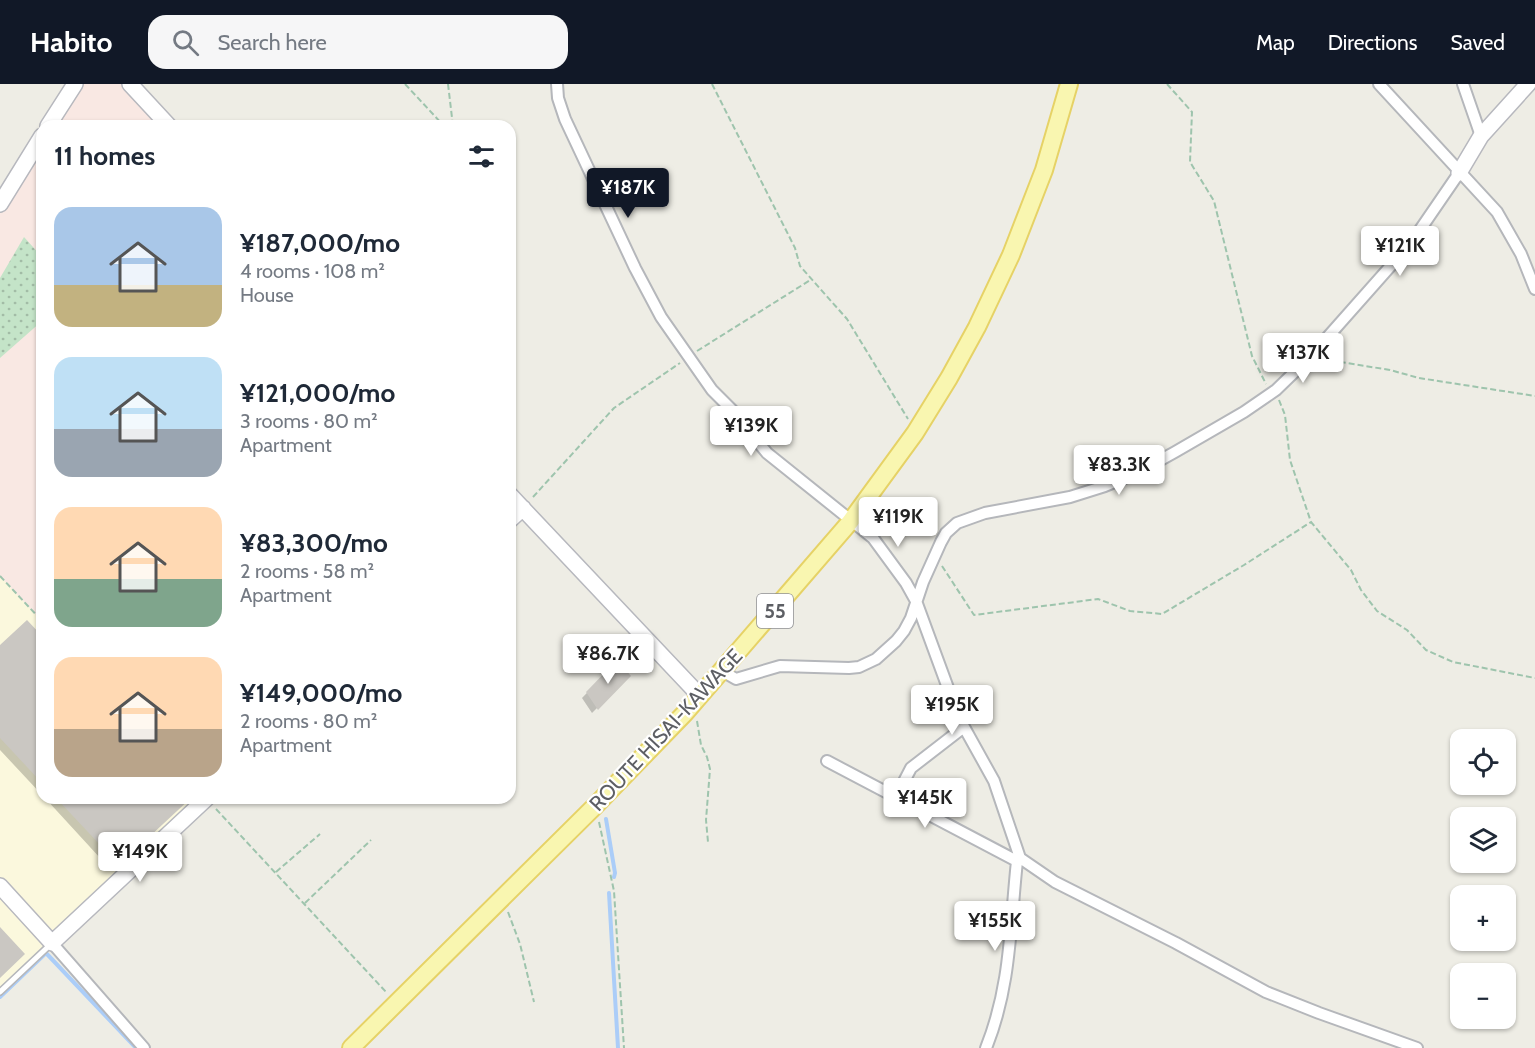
<!DOCTYPE html>
<meta charset="utf-8">
<style>
:root{--surface:#fff;--page:#f6f6f7;--text:#1f2937;--muted:#747a83;--accent:#111827}
body{margin:0;font-family:Cabin,sans-serif;background:var(--page);color:var(--text);height:100vh;display:flex;flex-direction:column;font-size:22px;white-space:nowrap}
*{box-sizing:border-box;margin:0}
p{font-size:20px;color:var(--muted)}
.icon{flex:none;width:33px;height:33px;fill:none;stroke:currentColor;stroke-width:2;stroke-linecap:round;stroke-linejoin:round}
.map{position:relative;flex:1;overflow:hidden}
.drawer{position:absolute;left:36px;top:36px;width:480px;height:684px;display:flex;flex-direction:column;background:var(--surface);border-radius:18px;box-shadow:0 2px 4px #0004}
.drawer>*{flex:none}
.controls{position:absolute;left:1450px;top:645px;display:grid;gap:12px}
.controls a{display:grid;place-items:center;width:66px;height:66px;border-radius:12px;background:var(--surface);box-shadow:0 2px 4px #0004;font-size:30px}
.price{position:absolute;translate:-50% -51px;padding:0 14px;border-radius:6px;background:#fff;color:#222;font-size:20px;line-height:39px;filter:drop-shadow(0 2px 3px #0008)}
.price::after{content:'';position:absolute;left:50%;top:36px;width:18px;height:14px;margin-left:-9px;background:inherit;clip-path:polygon(0 0,100% 0,50% 100%)}
.price.selected{background:var(--accent);color:#fff}
ul{padding:0;list-style:none}
li{display:flex;align-items:center;gap:18px;height:150px;padding:0 18px}
li span{display:grid;place-items:center;flex:none;width:168px;height:120px;border-radius:18px;color:#555}
li>.icon{margin-inline-start:auto}
span .icon{width:72px;height:72px;fill:#fffc;stroke-width:1}
li b{font-size:26px}
h2{display:flex;justify-content:space-between;align-items:center;height:72px;padding:0 18px;font-size:26px}
header{display:flex;align-items:center;gap:36px;box-sizing:border-box;height:84px;padding:0 30px;background:var(--accent);color:#fff}
header strong{font-size:28px}
nav{display:flex;gap:33px;margin-inline-start:auto;font-size:21px}
.search{width:420px;height:54px;background:var(--page);display:flex;align-items:center;gap:15px;box-sizing:border-box;padding:0 21px;border-radius:18px;color:var(--muted);font-size:22px}
.map>svg:first-child{display:block}
.commercial{fill:#fbf8dd}
.medical{fill:#f9e8e3}
.green{fill:url(#green-dots)}
.shadow{fill:#0003}
.lines{fill:none;stroke-linecap:round;stroke-linejoin:round}
.stream{stroke:#abcdf8;stroke-width:4}
.building{fill:#cac7c2}
.lane-casing{stroke:#b5b7bb;stroke-width:8}
.street-casing{stroke:#b5b7bb;stroke-width:14}
.secondary-casing{stroke:#b7b8be;stroke-width:18}
.primary-casing{stroke:#e6d266;stroke-width:20}
.path{stroke:#9ec4ad;stroke-width:2;stroke-dasharray:6 3;stroke-linecap:butt}
.lane{stroke:#fff;stroke-width:5}
.street{stroke:#fff;stroke-width:10}
.secondary{stroke:#fff;stroke-width:15}
.primary{stroke:#f9f6b0;stroke-width:16}
.labels{text-anchor:middle;stroke-width:4.5;stroke-linejoin:round;paint-order:stroke}
.shield{fill:#fff;stroke:#8e8f92;stroke-width:1.5}
.shield-label{font-size:20px;font-weight:bold;fill:#5d5f64}
.street-label{font-size:21px;fill:#5d5f64;stroke:#fff}
</style>
<header>
<strong>Habito</strong>
<div class="search"><svg class="icon" aria-label="search" viewBox="0 0 24 24"><circle cx="10" cy="10" r="6"/><path d="M15 15l6 6"/></svg>Search here</div>
<nav><a>Map</a><a>Directions</a><a>Saved</a></nav>
</header>
<div class="map">
<svg width="1535" height="964" viewBox="0 0 1535 964">
<defs>
<pattern id="green-dots" width="8" height="8" patternUnits="userSpaceOnUse" patternTransform="scale(1.5)"><rect width="8" height="8" fill="#c4e4c8"/><path d="M2 2h.1M6 6h.1" fill="none" stroke="#a2bca6" stroke-width="1.8" stroke-linecap="round"/></pattern>
</defs>
<rect width="100%" height="100%" fill="#eeede5"/>
<path class="commercial" d="M0,492l42,45v177l164,1 -206,196z"/>
<path class="medical" d="M76,0h54l39,42h-118z
M42,57v480l-42,-45v-365z"/>
<path class="green" d="M24,153l18,20v64l-42,37v-80z"/>
<path class="shadow" d="M42,554v157l-42,-45v-103z
M617,578l12,14 -37,37 -10,-15z
M45,714h143l-76,73z"/>
<g class="lines">
<path class="stream" d="M606,735l9,54 -1,4
M609,809l9,155
M0,913l46,-44 90,95"/>
</g>
<path class="building" d="M27,536l15,16v147l-42,-45v-93z
M617,576l14,16 -33,34 -12,-18z
M56,714h135l-72,67z
M0,843l25,27 -25,24z"/>
<g class="lines">
<defs>
<path id="lane" d="M0,908l51,-48"/>
<path id="street" d="M557,0l1,14 7,21 70,149 26,49 51,73 20,20 35,43 106,85 33,45 10,18 43,117 35,63 26,77 35,24 121,61 90,49 53,21 98,35
M1379,0l118,128 24,42 14,35
M1463,0l18,52
M722,587l14,8 44,-13 69,2 10,-1 17,-8 20,-18 8,-10 7,-13 12,-36 18,-40 5,-9 11,-10 28,-10 85,-16 35,-11 34,-14 36,-20 69,-40 32,-22 34,-33 101,-114 48,-70
M827,677l190,100 3,-3
M896,713l15,-29 53,-41
M52,859l92,105
M986,964c25,-62 24,-122 31,-187"/>
<path id="secondary" d="M130,0l39,42
M48,42l27,-42
M1459,89l22,-37 47,-52
M0,120l42,-68
M510,411l190,201
M510,436l13,-12
M0,802l52,57 155,-145"/>
<path id="primary" d="M351,964l244,-242 90,-93 165,-191 65,-89 34,-55 28,-51 34,-72 33,-85 25,-86"/>
</defs>
<use href="#lane" class="lane-casing"/>
<use href="#street" class="street-casing"/>
<use href="#secondary" class="secondary-casing"/>
<use href="#primary" class="primary-casing"/>
<path class="path" d="M405,0l39,42
M448,0l5,42
M712,0l83,164 5,18 47,53 61,100
M1167,0l25,28 -2,50 24,39 38,155 14,28
M697,267l115,-72
M1322,275l68,11 29,8 116,18
M1279,316l6,15 5,45 21,62 40,48 10,20 16,21 30,19 19,20 27,12 82,16
M533,413l81,-89 66,-45
M942,482l32,49 124,-16 32,12 32,3 82,-49 67,-43
M0,492l42,45
M697,637l4,24 6,12 3,12 -4,51 2,22
M216,725l170,183
M599,738l15,69 10,157
M276,788l44,-38
M305,819l66,-63
M508,828l12,32 14,58"/>
<use href="#lane" class="lane"/>
<use href="#street" class="street"/>
<use href="#secondary" class="secondary"/>
<use href="#primary" class="primary"/>
</g>
<g class="labels">
<rect class="shield" x="757" y="510" width="36" height="34" rx="4.5"/>
<g class="shield-label">
<text x="775" y="534">55</text>
</g>
<g class="street-label">
<text transform="translate(666 646) rotate(-47)" y="7">ROUTE HISAI-KAWAGE</text>
</g>
</g>
</svg>
<div class="controls">
<a><svg class="icon" aria-label="locate" viewBox="0 0 24 24"><circle cx="12" cy="12" r="6"/><path d="M12 2v4M12 18v4M2 12h4M18 12h4"/></svg></a>
<a><svg class="icon" aria-label="layers" viewBox="0 0 24 24"><path d="M12 4l9 5-9 5-9-5zM3 14l9 5 9-5"/></svg></a>
<a>+</a>
<a>−</a>
</div>
<b class="price selected" style="left:628px;top:135px">¥187K</b>
<b class="price" style="left:1400px;top:193px">¥121K</b>
<b class="price" style="left:1303px;top:300px">¥137K</b>
<b class="price" style="left:751px;top:373px">¥139K</b>
<b class="price" style="left:1119px;top:412px">¥83.3K</b>
<b class="price" style="left:898px;top:464px">¥119K</b>
<b class="price" style="left:608px;top:601px">¥86.7K</b>
<b class="price" style="left:952px;top:652px">¥195K</b>
<b class="price" style="left:925px;top:745px">¥145K</b>
<b class="price" style="left:140px;top:799px">¥149K</b>
<b class="price" style="left:995px;top:868px">¥155K</b>
<section class="drawer">
<h2>11 homes<svg class="icon" aria-label="filters" viewBox="0 0 24 24"><path d="M4 7h16M4 17h16"/><circle cx="9" cy="7" r="2"/><circle cx="15" cy="17" r="2"/></svg></h2>
<ul>
<li><span style="background:linear-gradient(#a9c7e8 65%,#c2b280 0)"><svg class="icon" aria-label="home" viewBox="0 0 24 24"><path d="M3 11l9-7 9 7M6 9v11h12V9"/></svg></span><div><b>¥187,000/mo</b><p>4 rooms · 108 m²</p><p>House</p></div></li>
<li><span style="background:linear-gradient(#bfe0f5 60%,#9aa5b1 0)"><svg class="icon" aria-label="home" viewBox="0 0 24 24"><path d="M3 11l9-7 9 7M6 9v11h12V9"/></svg></span><div><b>¥121,000/mo</b><p>3 rooms · 80 m²</p><p>Apartment</p></div></li>
<li><span style="background:linear-gradient(#ffd9b3 60%,#7fa58c 0)"><svg class="icon" aria-label="home" viewBox="0 0 24 24"><path d="M3 11l9-7 9 7M6 9v11h12V9"/></svg></span><div><b>¥83,300/mo</b><p>2 rooms · 58 m²</p><p>Apartment</p></div></li>
<li><span style="background:linear-gradient(#ffd9b3 60%,#b9a48a 0)"><svg class="icon" aria-label="home" viewBox="0 0 24 24"><path d="M3 11l9-7 9 7M6 9v11h12V9"/></svg></span><div><b>¥149,000/mo</b><p>2 rooms · 80 m²</p><p>Apartment</p></div></li>
</ul>
</section>
</div>
